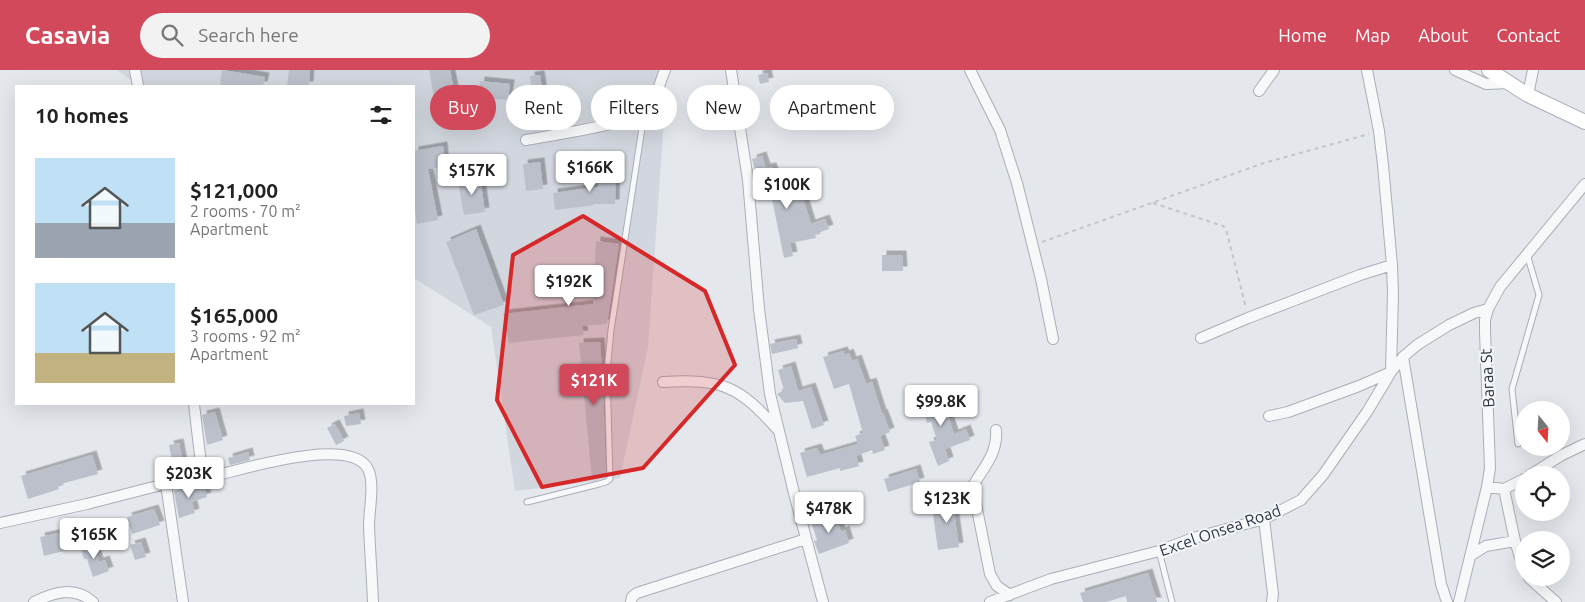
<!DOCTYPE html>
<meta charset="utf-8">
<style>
:root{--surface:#fff;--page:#f2f2f2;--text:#222;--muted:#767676;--accent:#d1495b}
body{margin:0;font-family:Ubuntu,sans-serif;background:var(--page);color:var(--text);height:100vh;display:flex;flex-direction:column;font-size:19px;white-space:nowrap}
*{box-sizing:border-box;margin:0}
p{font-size:16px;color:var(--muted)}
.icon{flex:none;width:28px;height:28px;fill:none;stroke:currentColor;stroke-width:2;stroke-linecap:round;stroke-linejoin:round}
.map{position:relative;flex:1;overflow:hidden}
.details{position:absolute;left:15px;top:15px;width:400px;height:320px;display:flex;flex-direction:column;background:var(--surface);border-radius:0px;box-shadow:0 5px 20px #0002}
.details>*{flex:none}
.hud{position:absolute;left:430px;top:15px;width:475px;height:45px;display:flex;gap:10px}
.needle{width:32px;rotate:162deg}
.tools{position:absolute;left:1515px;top:331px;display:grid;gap:10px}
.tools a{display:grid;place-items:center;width:55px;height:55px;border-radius:50%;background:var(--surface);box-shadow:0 5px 20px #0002;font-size:25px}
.price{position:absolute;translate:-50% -42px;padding:0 11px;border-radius:5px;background:#fff;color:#222;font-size:16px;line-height:32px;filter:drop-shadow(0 1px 2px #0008)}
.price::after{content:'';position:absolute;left:50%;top:30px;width:15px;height:11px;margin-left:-8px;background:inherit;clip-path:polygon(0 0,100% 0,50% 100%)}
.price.selected{background:var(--accent);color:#fff}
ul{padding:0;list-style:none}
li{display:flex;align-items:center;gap:15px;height:125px;padding:0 20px}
li span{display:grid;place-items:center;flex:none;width:140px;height:100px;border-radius:0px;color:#555}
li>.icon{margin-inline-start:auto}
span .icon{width:60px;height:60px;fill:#fffc;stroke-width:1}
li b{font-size:21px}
h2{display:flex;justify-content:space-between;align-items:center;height:60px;padding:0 20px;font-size:21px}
.chip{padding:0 18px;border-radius:22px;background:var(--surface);box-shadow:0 5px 20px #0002;font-size:18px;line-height:45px}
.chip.selected{background:var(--accent);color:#fff}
header{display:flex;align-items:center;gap:30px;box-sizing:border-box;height:70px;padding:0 25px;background:var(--accent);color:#fff}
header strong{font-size:24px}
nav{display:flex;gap:28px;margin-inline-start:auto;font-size:18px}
.search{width:350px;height:45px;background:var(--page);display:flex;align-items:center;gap:12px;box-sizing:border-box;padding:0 18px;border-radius:28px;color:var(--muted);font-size:19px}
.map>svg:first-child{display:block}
.built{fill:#d2d6de}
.building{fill:#bbc0ca;filter:url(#shadow)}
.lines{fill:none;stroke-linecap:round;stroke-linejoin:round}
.service-casing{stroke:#a9aeb7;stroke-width:7}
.minor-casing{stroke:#a9aeb7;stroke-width:12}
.secondary-casing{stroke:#a9aeb7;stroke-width:16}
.path{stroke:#c2c5cb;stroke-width:2;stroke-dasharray:4 4;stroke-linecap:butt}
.service{stroke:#f7f8fa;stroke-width:5}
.minor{stroke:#f7f8fa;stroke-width:10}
.secondary{stroke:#fff;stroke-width:14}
.marked{fill:#d62828;fill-opacity:0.2;stroke:#d62828;stroke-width:4;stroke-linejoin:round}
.labels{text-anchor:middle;stroke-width:4;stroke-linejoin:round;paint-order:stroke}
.street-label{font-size:16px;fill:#2b3445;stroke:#f4f6f9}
</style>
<header>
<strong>Casavia</strong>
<div class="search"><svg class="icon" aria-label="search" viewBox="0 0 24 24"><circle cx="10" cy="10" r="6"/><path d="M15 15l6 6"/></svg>Search here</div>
<nav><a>Home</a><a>Map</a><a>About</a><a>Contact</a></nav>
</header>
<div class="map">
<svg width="1585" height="532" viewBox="0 0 1585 532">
<defs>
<filter id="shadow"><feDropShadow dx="4.5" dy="-4.5" stdDeviation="0" flood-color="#0004"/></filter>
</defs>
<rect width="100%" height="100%" fill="#e4e7ec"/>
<path class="built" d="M117,0h542l5,50 -16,227 -28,131 -105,13 -24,-164 -77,-49v-192h-275z"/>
<path class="building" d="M222,0l43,7 -2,9h-43z
M289,0h21l-1,16h-22z
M429,0h21l6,30 -10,2 3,15 -11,2z
M767,3l2,9 -9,2 -2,-9z
M540,5l3,20 11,-1 1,18 -20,1 -2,-24 -1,1 -2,-14z
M480,11l30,3 -2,16 -29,-2z
M618,24l7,12 -15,9 -7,-12z
M443,76l2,21 -17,2 10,51 -21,4 -3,-19v-54z
M762,86l4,12 6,-1 3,9h3l1,18 21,-6 11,36 14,-5 4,10 -14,5 1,4 -26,5 3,13 -9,2 -12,-59 -11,1 -2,-25 -2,1 -5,-17z
M540,92l3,27 -17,2 -3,-27z
M599,97l17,1 -1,36h-21v1l-39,5 -2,-17 45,-6z
M480,107l5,35 -21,3 -6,-33z
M476,159l28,76 -30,10 -28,-73z
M596,171l23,3 -12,80 -25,2 2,9 -75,8 -6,-29 90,-10z
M882,185h20l1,16h-21z
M796,269l2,9 -26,6 -2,-10z
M600,272l3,43 3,92 -14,2 -13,-136z
M843,281l2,4 4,-2 3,8 5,-2 9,25 6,-2 10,32 1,-1 7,19 -10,4 5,14 -12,4 -1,-4 -16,6 3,10 -19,5v-3l-33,9 -7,-24 17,-5 3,7 38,-11 -3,-8 8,-3 -14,-49 -15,5 -11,-32z
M791,296l7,25 13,-4 13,38 -12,4 -9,-28 -18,2 -8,-9 7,-4 -6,-20z
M939,320l4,21 3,-1 8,24 12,-5 4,11 -25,9 4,12 -11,5 -9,-24 8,-2 -6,-18 -4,1 -5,-30z
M215,342l8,28 -16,5 -5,-30z
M359,343l2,11 -15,2 -2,-10z
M335,354l9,17 -8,4 -9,-17z
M179,373l5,26 -10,2 -5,-26z
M248,382l2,8 -20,5 -2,-7z
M92,385l6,19 -41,11 2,4 -31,10 -7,-23z
M916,399l4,13 -32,10 -4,-13z
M202,412l5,15 -15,5 3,11 -16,5 -5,-27z
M959,428l4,11 -9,3 5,35 -21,3 -6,-43z
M154,439l6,16 -28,9 -5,-17z
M835,444l6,18 4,-2 4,13 -30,11 -5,-13 3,-1 -6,-19z
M64,462l4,18 -24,6 -4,-19z
M93,472l6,20 6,-2 4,11 -16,6 -6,-18h-3l-4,-13z
M141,472l5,15 -11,3 -5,-15z
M1148,503l9,29h-30l-1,-6 -20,6h-23l-3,-9z"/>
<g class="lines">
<defs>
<path id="service" d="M1518,374l-6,-55 27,-94 -12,-41
M527,432l72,-18 7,-2 4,-3 -3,-107 4,-42 33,-215
M1159,481l13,51"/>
<path id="minor" d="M135,0l3,16
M731,0l17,110 11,129 11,85 25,103 28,105
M970,0l30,60 17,53 24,96 12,60
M1455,0l31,14 24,-1
M1259,21l15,-21
M1528,25l5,-25
M526,70c21,-4 113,-17 123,-31 7,-10 11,-27 16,-39
M1201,268l47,-20 112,-43 32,-10
M1403,287l38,227 6,18
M663,312c59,-3 75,3 114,47
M194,334l7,60 3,10 8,2 6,-1c29,-7 133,-39 150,-6 7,14 1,41 1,57 1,25 3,51 4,76
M1269,346l19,-4 71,-26 32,-14 2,-79 -1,-28 -9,-100 -4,-34 -12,-61
M996,360c2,22 -11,36 -22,54l-1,5 17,85 7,12 13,9
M1530,405l32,-20 23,-11
M166,414l17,118
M1487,417l17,2 20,-10
M1504,419l11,52 9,29
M1264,449l9,75 -1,8
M0,453l87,-19 117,-30
M1470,486l16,-10 29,-5
M1529,508l27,24
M34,532c20,-10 41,-16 59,0
M631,532l1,-5 5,-4 169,-54
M990,532l61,-23 108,-28 34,-13 71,-19 37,-19 22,-25 44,-63 24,-40 12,-15 14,-12 32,-20 25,-12 14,-4
M1459,532l28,-115 3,-19 -5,-136v-12l3,-11 12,-22 85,-103"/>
<path id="secondary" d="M1489,0l39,25 57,27"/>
</defs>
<use href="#service" class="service-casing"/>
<use href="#minor" class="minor-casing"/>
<use href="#secondary" class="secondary-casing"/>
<path class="path" d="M1153,133l70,23 3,3 20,79
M1042,172l222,-79 105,-29"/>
<use href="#service" class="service"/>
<use href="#minor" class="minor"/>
<use href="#secondary" class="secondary"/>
</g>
<path class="marked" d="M583,146l122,75 30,74 -92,103 -101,19 -45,-87 16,-145z"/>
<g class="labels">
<g class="street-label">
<text transform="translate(1487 308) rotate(-93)" y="6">Baraa St</text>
<text transform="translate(1220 460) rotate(-19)" y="6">Excel Onsea Road</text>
</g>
</g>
</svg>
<div class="tools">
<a><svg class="needle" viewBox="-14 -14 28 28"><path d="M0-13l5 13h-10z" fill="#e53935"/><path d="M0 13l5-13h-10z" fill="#767676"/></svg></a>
<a><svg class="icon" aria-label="locate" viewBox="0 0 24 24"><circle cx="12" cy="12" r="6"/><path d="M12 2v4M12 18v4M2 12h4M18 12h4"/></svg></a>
<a><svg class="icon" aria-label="layers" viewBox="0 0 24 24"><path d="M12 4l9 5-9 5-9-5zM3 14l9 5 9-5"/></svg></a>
</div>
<b class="price" style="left:590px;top:123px">$166K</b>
<b class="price" style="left:472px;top:126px">$157K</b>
<b class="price" style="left:787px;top:140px">$100K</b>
<b class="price" style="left:569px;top:237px">$192K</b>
<b class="price selected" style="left:594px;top:336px">$121K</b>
<b class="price" style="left:941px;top:357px">$99.8K</b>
<b class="price" style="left:189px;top:429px">$203K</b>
<b class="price" style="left:947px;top:454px">$123K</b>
<b class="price" style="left:829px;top:464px">$478K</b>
<b class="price" style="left:94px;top:490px">$165K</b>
<div class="hud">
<a class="chip selected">Buy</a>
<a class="chip">Rent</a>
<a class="chip">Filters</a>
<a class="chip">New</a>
<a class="chip">Apartment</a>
</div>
<section class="details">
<h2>10 homes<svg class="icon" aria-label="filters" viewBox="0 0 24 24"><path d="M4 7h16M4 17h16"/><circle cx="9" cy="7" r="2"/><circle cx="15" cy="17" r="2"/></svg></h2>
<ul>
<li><span style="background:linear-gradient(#bfe0f5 65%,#9aa5b1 0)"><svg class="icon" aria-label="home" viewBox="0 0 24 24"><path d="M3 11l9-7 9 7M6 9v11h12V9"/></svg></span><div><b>$121,000</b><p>2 rooms · 70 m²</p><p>Apartment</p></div></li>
<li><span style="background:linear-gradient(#bfe0f5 70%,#c2b280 0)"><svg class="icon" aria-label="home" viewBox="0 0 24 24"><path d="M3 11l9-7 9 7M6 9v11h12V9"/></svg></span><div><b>$165,000</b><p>3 rooms · 92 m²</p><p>Apartment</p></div></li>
</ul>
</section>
</div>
